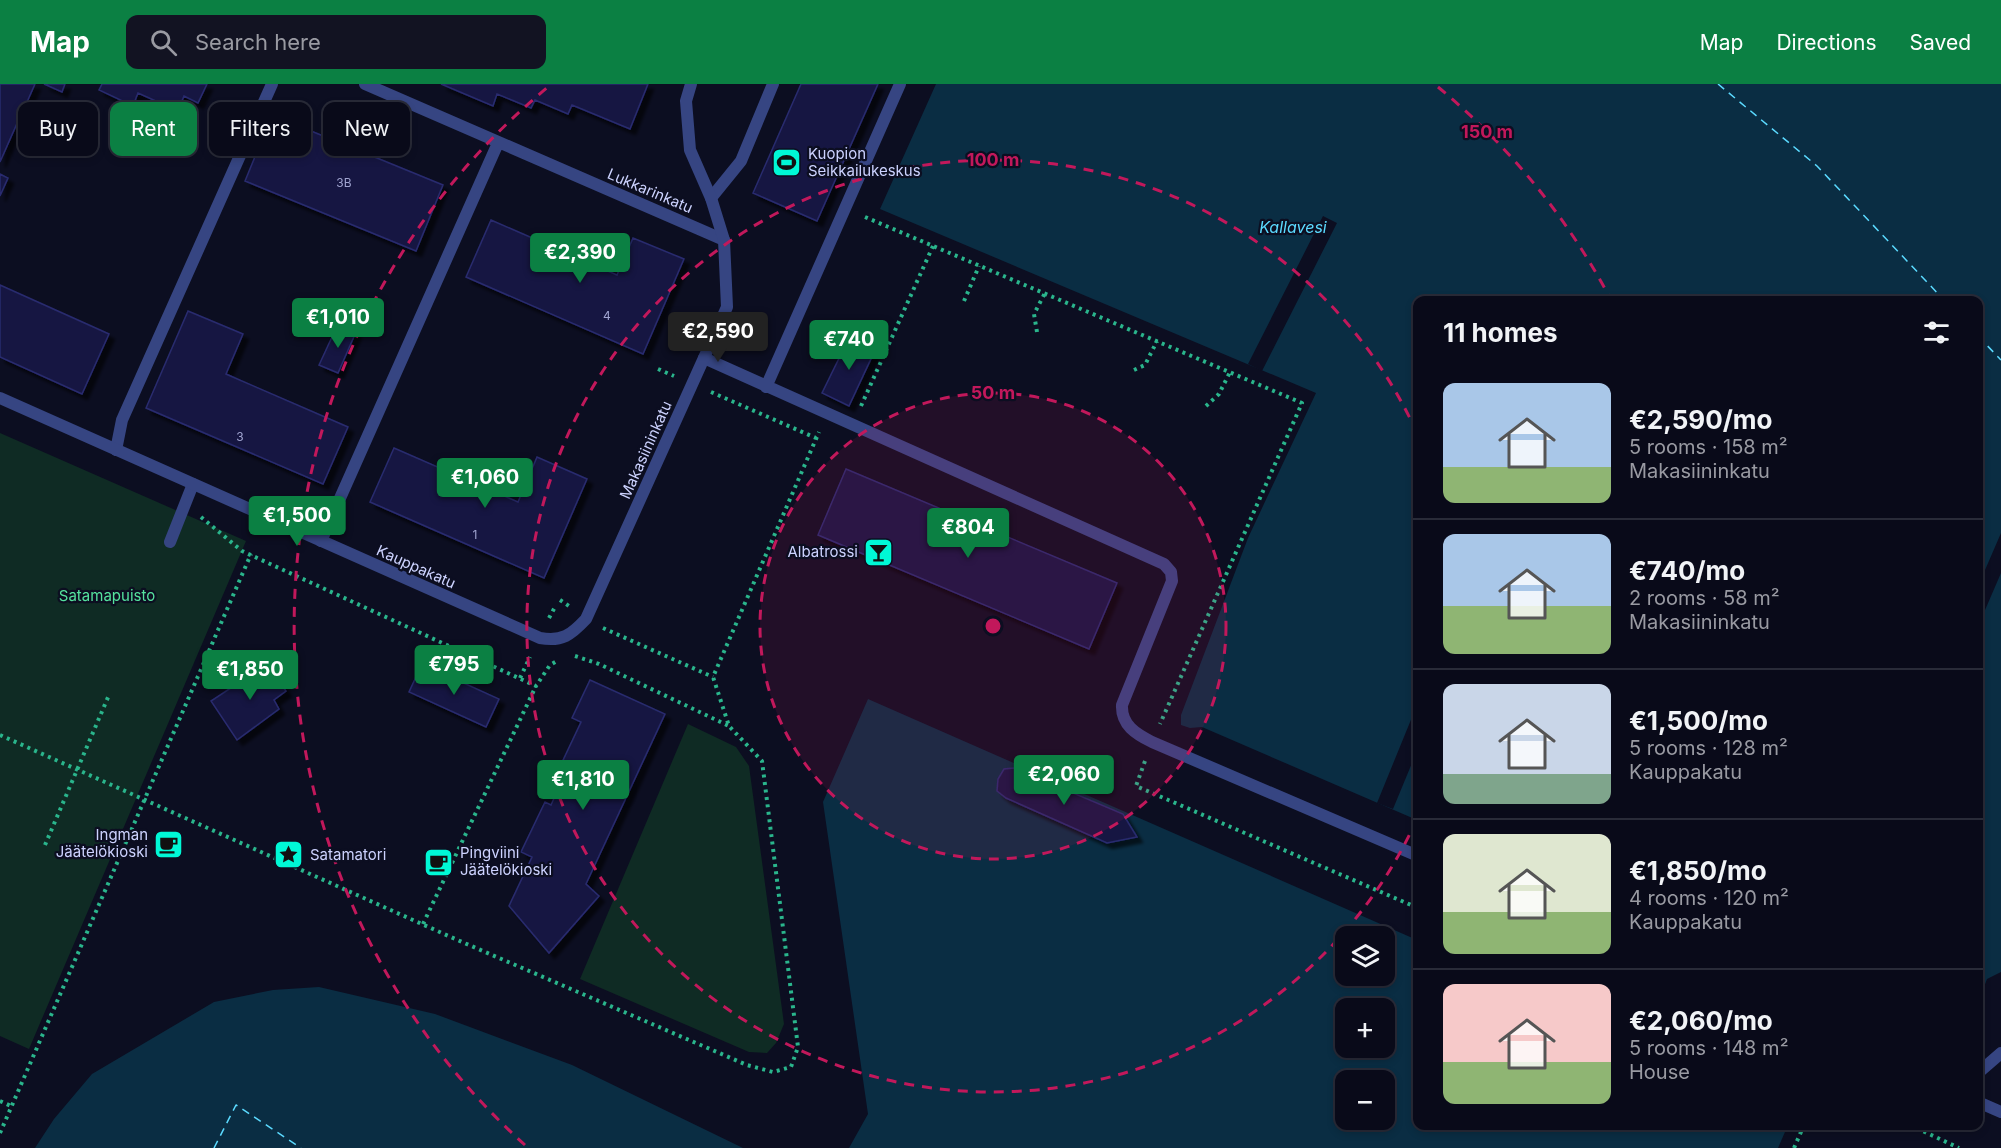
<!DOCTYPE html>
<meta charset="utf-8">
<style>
:root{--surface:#090a19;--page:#121322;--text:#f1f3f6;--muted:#999aa2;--line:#292b38;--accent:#0b8043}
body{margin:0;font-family:Inter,sans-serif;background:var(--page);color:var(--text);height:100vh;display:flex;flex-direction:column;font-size:22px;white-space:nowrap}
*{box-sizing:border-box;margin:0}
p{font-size:20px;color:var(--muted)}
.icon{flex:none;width:33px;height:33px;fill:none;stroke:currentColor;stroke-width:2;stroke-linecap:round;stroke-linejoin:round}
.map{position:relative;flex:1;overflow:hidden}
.details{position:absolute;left:1413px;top:212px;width:570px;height:834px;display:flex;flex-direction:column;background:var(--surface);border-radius:12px;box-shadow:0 3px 9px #0003,0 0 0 2px var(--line)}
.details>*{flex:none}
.banner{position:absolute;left:18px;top:18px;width:570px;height:54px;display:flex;gap:12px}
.fabs{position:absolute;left:1335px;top:842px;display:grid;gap:12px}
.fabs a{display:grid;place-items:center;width:60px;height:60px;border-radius:12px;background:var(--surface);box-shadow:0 3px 9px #0003,0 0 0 2px var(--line);font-size:30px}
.price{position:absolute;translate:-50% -51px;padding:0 14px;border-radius:6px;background:var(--accent);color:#fff;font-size:20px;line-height:39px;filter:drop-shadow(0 2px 3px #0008)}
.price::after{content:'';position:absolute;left:50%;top:36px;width:18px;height:14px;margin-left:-9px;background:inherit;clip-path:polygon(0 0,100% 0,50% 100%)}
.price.current{background:#222;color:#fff}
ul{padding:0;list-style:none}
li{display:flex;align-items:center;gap:18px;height:150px;padding:0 30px}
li+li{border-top:2px solid var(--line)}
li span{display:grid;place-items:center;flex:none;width:168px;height:120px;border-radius:12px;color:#555}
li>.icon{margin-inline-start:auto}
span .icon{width:72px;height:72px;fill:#fffc;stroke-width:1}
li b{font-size:26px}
h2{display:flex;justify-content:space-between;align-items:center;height:72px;padding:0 30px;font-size:26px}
.tag{padding:0 21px;border-radius:12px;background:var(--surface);box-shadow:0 3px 9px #0003,0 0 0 2px var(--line);font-size:21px;line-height:54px}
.tag.current{background:var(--accent);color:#fff}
header{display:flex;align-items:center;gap:36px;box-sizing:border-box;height:84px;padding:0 30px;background:var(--accent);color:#fff}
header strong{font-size:28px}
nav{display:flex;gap:33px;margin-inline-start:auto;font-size:21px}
.search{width:420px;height:54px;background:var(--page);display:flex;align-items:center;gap:15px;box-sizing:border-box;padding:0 21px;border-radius:12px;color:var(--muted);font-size:22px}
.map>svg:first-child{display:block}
.green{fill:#0f2b24}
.water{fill:#0a2d43;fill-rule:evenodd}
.pier{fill:#0c0e21}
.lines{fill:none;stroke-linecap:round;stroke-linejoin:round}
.ferry{stroke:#5bdaff;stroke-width:1.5;stroke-dasharray:8 6;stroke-linecap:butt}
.building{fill:#181943;stroke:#292c6f;stroke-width:1.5;filter:url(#shadow)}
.path{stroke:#2ab58c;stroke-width:4;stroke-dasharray:3 4.5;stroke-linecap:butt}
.lane{stroke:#364582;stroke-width:12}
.street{stroke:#364582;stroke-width:12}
.ring{fill:none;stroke:#c2185b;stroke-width:3;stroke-dasharray:10 8}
.labels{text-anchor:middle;stroke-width:4.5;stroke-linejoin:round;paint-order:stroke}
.number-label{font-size:12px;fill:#a0a4d0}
.poi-label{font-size:15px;fill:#cdd3ff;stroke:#0c0e21;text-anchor:start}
.street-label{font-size:15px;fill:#cdd3ff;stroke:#0c0e21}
.park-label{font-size:15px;fill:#55e29e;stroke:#0c0e21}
.water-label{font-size:16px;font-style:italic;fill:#5bdaff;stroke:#0c0e21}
.centre{fill:#c2185b;stroke:#0c0e21;stroke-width:3}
.ring-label{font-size:18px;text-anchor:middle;font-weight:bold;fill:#c2185b;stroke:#0c0e21;stroke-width:4.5;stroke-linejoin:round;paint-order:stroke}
</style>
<header>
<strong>Map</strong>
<div class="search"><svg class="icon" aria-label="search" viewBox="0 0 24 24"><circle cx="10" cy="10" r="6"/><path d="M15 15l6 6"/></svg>Search here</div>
<nav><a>Map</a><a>Directions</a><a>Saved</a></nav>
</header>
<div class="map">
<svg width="2001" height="1064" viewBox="0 0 2001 1064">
<defs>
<filter id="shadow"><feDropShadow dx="5.5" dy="5.5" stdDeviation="1.5" flood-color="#0009"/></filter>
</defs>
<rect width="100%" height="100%" fill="#0c0e21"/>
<path class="green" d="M0,349l246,108 -217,508 -29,-13z
M688,640l48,23 13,19 35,258 -8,19 -9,10 -18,-1 -169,-73z"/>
<path class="water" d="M936,0h1065v888l-14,7 -8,21 -1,-700h-560l-1,520 -215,-93 -12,1 -9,-3v-10l67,-177 68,-145 -436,-184z
M868,615l549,241 1,185h370l-10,23h-929l19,-34 -45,-312zM1346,852h38v39h-38zM1346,924h38v39h-38zM1346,996h38v39h-38z
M319,903l116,27 137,51 171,83h-708l19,-29 38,-45 122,-72 59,-12z"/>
<path class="pier" d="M1323,132l14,7 -75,148 -14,-7z
M2001,449v40l-22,51v-40z
M1417,621v46l-24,58 -16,-6z"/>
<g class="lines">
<path class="ferry" d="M1718,0l99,82 127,134
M1978,252l23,24
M214,1064l22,-43 65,43"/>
</g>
<path class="building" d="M0,0h35l-8,18 11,5 -8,17 -11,-5 -19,43z
M44,0h21l-3,8z
M102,0h105l-9,19 -14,-7 -6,15 -40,-18 -5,13 -34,-16z
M441,0h207l-18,45 -58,-24 -4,9 -33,-14 -4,8 -34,-14 -4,12z
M801,0h77l-61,137 -64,-28z
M272,31l171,70 -27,66 -171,-70z
M0,90l8,4 -8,18z
M491,136l126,55 16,-37 51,21 -41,95 -177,-77z
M0,201l109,49 -27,60 -82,-37z
M188,227l55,23 -17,40 122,53 -25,57 -177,-76z
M338,240l18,8 -18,41 -19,-8z
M850,252l26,12 -27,58 -27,-13z
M394,364l124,54 19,-45 50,22 -43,99 -174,-76z
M846,385l271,114 -28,66 -271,-114z
M267,580l19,27 -12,9 5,9 -42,31 -26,-39z
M422,580l77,35 -13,28 -77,-35z
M590,596l75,34 -79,170 13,12 -50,57 -40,-47 23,-49 -11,-5 24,-50 6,3 12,-27 -7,-3 25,-53 -9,-4z
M1014,684l109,46 14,23 -30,6 -101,-45 -9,-7 1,-12 6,-10z"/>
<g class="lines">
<path class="path" d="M865,133l437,186 -142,321
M964,217l15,-35
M1037,248l-3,-18 11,-21
M658,285l16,7
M1134,286l11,-5 12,-24
M711,308l105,46
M861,322l72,-160
M1206,322l13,-12 11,-22
M201,433l41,34 294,135 14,-21 7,-4
M560,516l9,6
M549,534l6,-11
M603,544l110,49
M575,572l24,8 130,62
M520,594l10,-21
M0,651l462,207 285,123 26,7 18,-5 7,-20 -36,-286 -33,-35 -16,-49 106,-245
M1145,677l-9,25 282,122
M45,761l64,-150
M423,840l113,-238
M0,1017l11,5
M1910,1041l49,23
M0,1049l251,-579
M1794,1064l10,-23"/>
<path class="lane" d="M365,0l359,156
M711,114l30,-37 32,-77
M704,274l460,206 7,8 1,9 -50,124c-1,20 14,29 30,37l266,114
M766,303l134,-303
M116,366l6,-30 150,-336
M321,457l177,-398
M170,458l23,-58
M1978,989l23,-20
M1978,1018l23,10"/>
<path class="street" d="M0,314l540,240c22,4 31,-3 46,-19l141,-312 -3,-67 -13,-42 -21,-48 -4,-49 5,-17"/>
</g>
<circle cx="993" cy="542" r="233" fill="#c2185b" fill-opacity=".12"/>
<g class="ring">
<circle cx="993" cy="542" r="233"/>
<path d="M1417 735A466 466 0 1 1 1417 349"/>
<path d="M525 1061A699 699 0 0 1 548 3M1438 3A699 699 0 0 1 1610 214"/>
</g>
<defs>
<symbol id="stadium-square" viewBox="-11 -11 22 22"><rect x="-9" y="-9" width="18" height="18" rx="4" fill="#00f8d6" stroke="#0c0e21"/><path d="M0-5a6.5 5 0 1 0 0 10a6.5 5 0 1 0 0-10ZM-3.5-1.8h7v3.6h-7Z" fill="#111"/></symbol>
<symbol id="bar-square" viewBox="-11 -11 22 22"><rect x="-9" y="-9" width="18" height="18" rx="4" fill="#00f8d6" stroke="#0c0e21"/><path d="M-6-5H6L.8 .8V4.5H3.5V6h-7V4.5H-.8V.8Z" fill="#111"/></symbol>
<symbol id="cafe-square" viewBox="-11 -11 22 22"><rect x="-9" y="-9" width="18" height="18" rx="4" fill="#00f8d6" stroke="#0c0e21"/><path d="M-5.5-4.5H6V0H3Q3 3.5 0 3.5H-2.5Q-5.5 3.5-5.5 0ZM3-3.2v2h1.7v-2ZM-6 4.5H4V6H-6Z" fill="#111"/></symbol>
<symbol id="sight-square" viewBox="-11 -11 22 22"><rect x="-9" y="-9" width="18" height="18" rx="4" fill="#00f8d6" stroke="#0c0e21"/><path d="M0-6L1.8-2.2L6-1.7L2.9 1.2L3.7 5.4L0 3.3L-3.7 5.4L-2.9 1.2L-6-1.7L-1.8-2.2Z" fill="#111"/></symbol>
</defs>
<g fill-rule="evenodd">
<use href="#stadium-square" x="770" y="62" width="33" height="33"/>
<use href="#bar-square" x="862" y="452" width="33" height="33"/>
<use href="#cafe-square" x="152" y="744" width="33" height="33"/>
<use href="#sight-square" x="272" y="754" width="33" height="33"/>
<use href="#cafe-square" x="422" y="762" width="33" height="33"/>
</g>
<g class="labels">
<g class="number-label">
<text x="344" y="103">3B</text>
<text x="607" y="236">4</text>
<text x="240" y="357">3</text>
<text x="475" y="455">1</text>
</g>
<g class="poi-label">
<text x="808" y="75">Kuopion<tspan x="808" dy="17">Seikkailukeskus</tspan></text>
<text x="858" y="473" text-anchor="end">Albatrossi</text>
<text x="148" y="756" text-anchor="end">Ingman<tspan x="148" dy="17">Jäätelökioski</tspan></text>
<text x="460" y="774">Pingviini<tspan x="460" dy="17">Jäätelökioski</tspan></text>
<text x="310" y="776">Satamatori</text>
</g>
<g class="street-label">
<text transform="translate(650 107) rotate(23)" y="5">Lukkarinkatu</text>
<text transform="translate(646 366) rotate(-66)" y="5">Makasiininkatu</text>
<text transform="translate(416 483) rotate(24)" y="5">Kauppakatu</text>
</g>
<g class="park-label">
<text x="107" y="517">Satamapuisto</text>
</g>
<g class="water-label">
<text x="1293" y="149">Kallavesi</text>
</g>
</g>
<circle cx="993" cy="542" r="9" class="centre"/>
<g class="ring-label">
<text x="1487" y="54">150 m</text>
<text x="993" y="82">100 m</text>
<text x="993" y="315">50 m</text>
</g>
</svg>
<div class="fabs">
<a><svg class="icon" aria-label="layers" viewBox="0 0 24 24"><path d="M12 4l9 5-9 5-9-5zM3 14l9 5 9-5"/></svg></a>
<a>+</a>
<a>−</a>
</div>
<b class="price" style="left:580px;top:200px">€2,390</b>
<b class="price" style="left:338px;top:265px">€1,010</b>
<b class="price current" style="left:718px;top:279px">€2,590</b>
<b class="price" style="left:849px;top:287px">€740</b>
<b class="price" style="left:485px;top:425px">€1,060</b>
<b class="price" style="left:297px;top:463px">€1,500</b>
<b class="price" style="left:968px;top:475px">€804</b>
<b class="price" style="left:454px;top:612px">€795</b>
<b class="price" style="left:250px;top:617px">€1,850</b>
<b class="price" style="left:1064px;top:722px">€2,060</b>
<b class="price" style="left:583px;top:727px">€1,810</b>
<div class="banner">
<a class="tag">Buy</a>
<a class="tag current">Rent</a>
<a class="tag">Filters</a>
<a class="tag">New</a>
</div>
<section class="details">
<h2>11 homes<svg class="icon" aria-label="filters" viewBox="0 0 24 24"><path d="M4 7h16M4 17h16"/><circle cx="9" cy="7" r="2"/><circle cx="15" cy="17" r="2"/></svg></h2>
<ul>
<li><span style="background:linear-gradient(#a9c7e8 70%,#8fb573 0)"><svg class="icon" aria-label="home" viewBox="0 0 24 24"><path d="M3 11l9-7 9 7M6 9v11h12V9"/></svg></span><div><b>€2,590/mo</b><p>5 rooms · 158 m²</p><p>Makasiininkatu</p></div></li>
<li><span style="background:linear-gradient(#a9c7e8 60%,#8fb573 0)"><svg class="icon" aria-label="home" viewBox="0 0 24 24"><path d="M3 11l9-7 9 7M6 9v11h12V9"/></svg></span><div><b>€740/mo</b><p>2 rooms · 58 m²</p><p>Makasiininkatu</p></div></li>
<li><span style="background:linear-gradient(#c9d6e8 75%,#7fa58c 0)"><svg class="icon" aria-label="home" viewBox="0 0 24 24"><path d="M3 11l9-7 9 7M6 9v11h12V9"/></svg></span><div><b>€1,500/mo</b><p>5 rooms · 128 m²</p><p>Kauppakatu</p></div></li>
<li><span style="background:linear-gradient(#dfe7d0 65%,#8fb573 0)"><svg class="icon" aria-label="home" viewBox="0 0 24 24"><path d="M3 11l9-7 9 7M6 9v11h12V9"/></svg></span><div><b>€1,850/mo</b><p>4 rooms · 120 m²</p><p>Kauppakatu</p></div></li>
<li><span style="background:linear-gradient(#f6c9c9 65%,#8fb573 0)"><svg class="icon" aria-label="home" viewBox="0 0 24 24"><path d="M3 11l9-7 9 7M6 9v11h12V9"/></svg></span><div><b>€2,060/mo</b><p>5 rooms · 148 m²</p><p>House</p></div></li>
</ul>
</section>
</div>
